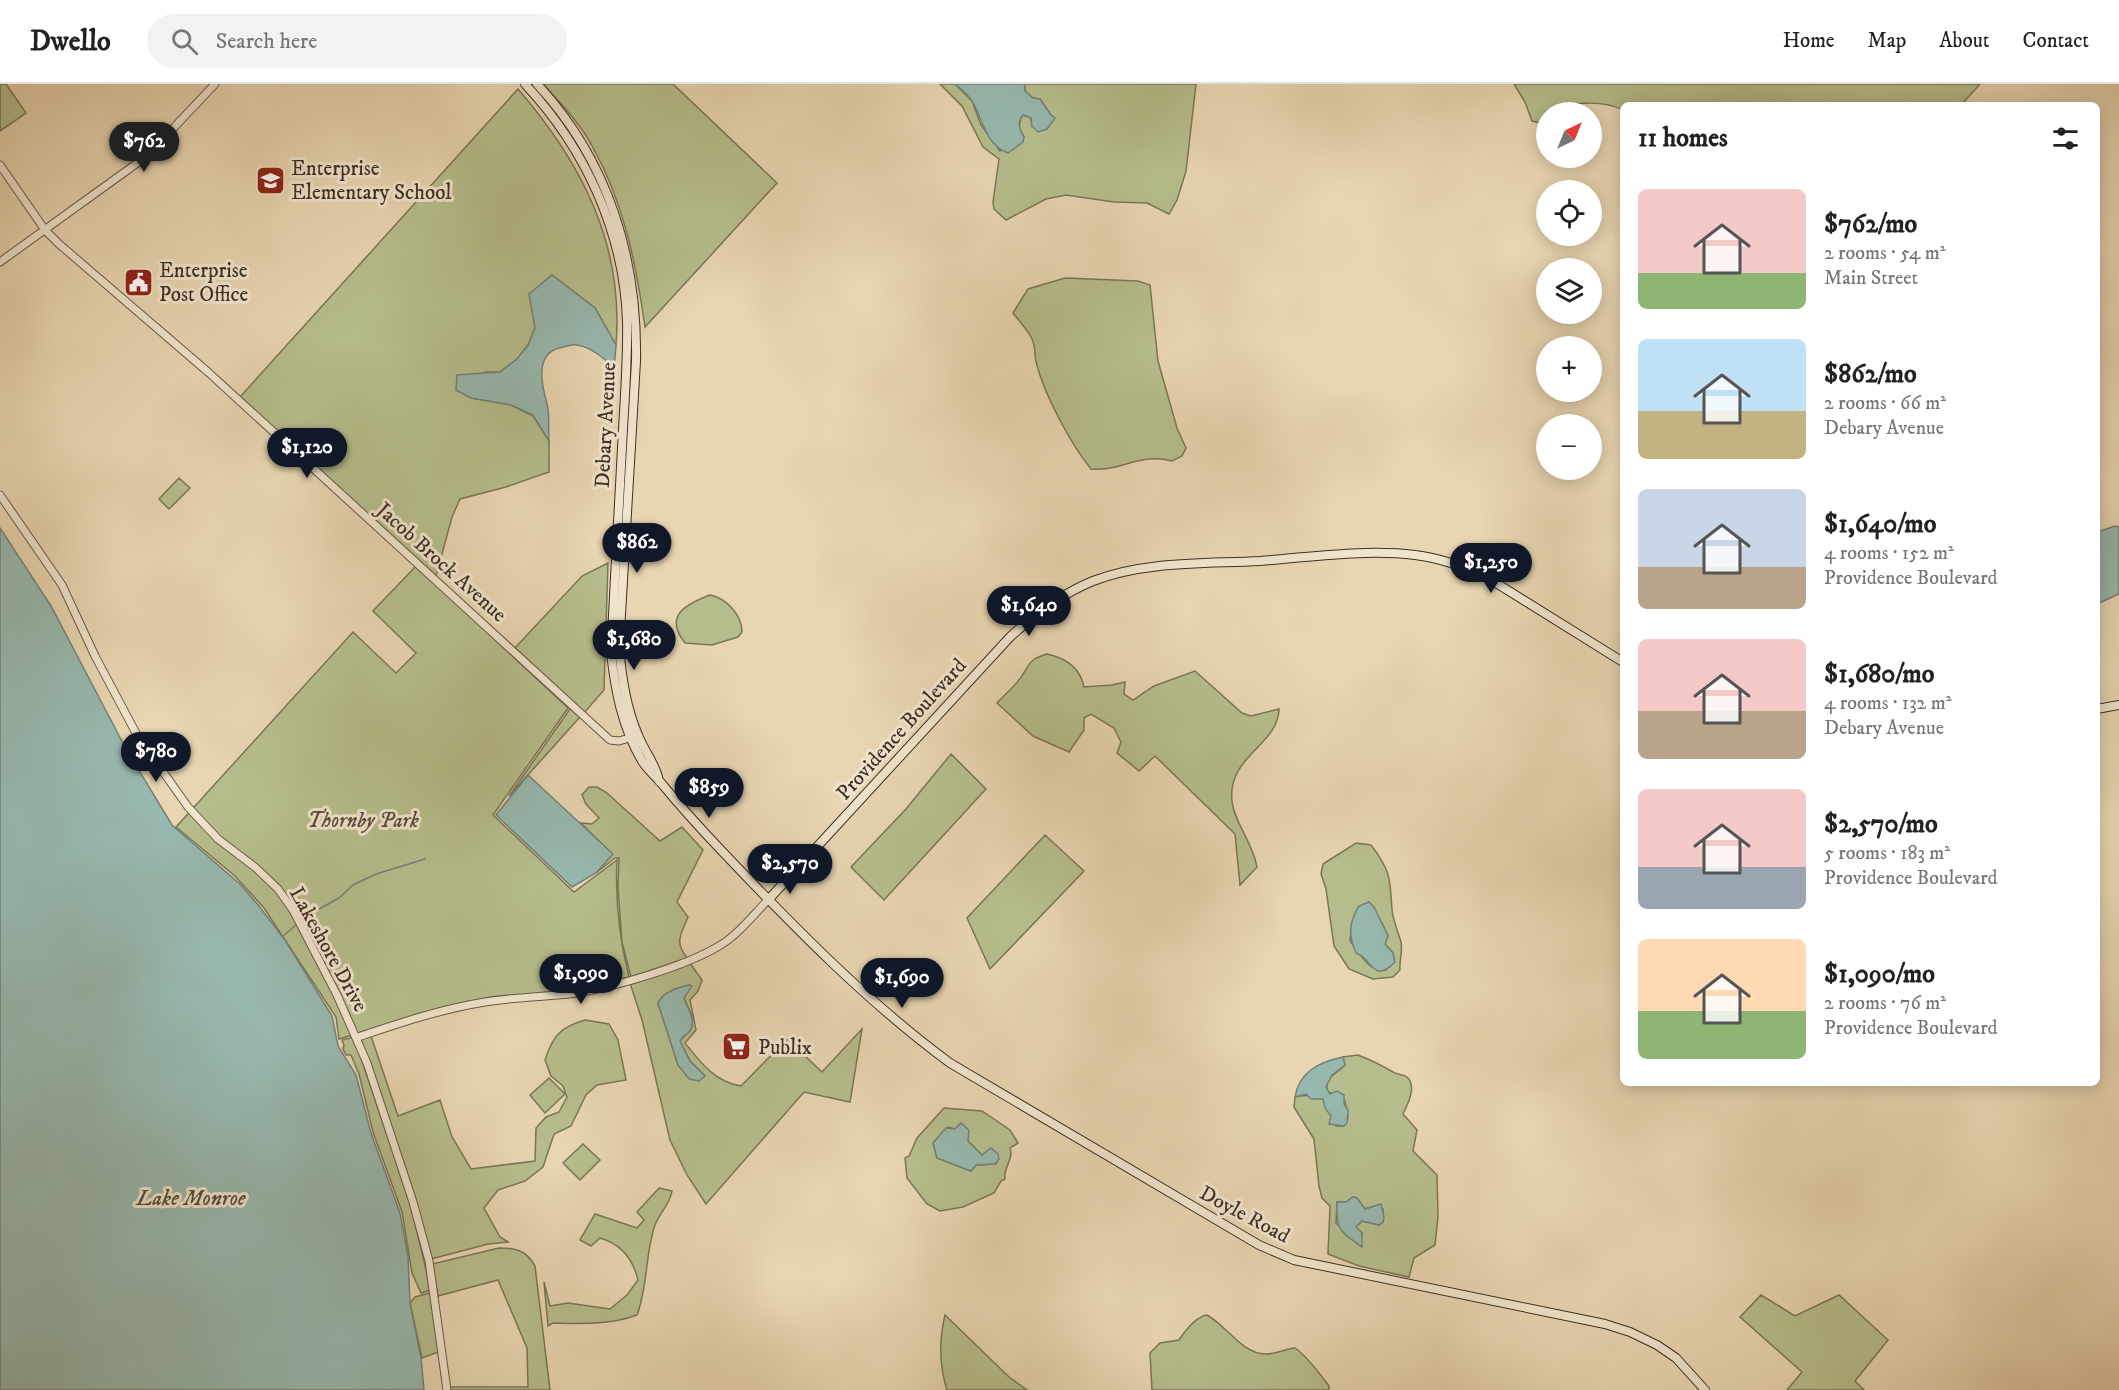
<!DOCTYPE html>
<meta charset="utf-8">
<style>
:root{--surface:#fff;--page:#f2f2f2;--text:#222;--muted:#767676;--line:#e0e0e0;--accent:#111827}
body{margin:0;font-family:"IM FELL DW Pica",serif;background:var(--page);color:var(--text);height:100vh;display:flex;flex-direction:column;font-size:22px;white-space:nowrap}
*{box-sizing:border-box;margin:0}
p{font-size:20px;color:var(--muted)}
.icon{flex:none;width:33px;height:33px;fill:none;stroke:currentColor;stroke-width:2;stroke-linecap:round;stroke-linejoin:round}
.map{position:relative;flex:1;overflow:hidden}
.details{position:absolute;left:1620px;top:18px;width:480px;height:984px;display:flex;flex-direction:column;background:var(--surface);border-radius:9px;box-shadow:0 3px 15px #0003}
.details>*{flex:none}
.needle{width:39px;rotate:43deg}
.tools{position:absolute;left:1536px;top:18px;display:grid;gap:12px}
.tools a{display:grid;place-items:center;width:66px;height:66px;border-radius:50%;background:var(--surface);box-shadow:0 3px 15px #0003;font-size:30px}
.price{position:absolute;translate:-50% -51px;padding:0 14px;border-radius:21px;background:var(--accent);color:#fff;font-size:20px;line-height:39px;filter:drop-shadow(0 2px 3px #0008)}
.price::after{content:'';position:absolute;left:50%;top:36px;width:18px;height:14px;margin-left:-9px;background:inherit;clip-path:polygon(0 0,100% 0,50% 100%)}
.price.current{background:#222;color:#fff}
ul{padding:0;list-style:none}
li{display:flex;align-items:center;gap:18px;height:150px;padding:0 18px}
li span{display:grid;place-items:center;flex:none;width:168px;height:120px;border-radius:9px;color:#555}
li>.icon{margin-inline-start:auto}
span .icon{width:72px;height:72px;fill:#fffc;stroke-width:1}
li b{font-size:26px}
h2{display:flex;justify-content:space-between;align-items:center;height:72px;padding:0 18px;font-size:26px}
header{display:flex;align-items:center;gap:36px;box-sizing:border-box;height:84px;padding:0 30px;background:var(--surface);border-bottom:2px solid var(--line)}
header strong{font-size:28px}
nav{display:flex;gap:33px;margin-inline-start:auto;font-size:21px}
.search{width:420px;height:54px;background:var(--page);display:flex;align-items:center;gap:15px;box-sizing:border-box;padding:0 21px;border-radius:33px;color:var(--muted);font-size:22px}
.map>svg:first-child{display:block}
.green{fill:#b6bd8c;stroke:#7a7658;stroke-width:1.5;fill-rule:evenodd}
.water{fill:#97b8ae;stroke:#738177;stroke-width:1.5}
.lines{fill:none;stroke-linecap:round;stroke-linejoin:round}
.stream{stroke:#738177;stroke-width:1.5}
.tertiary-casing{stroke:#685848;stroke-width:9}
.secondary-casing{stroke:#3e2f25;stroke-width:10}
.tertiary{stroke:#f0e4cc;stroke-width:7}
.secondary{stroke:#f0e4cc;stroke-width:8}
.labels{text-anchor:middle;stroke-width:6;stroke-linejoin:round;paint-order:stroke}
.poi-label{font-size:21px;fill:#3e2f25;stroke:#f0e4cc;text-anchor:start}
.street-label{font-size:21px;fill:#3e2f25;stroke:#f0e4cc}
.park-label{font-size:21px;font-style:italic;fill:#564b3a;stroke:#f0e4cc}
.water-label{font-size:22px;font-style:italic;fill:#504a40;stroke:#f0e4cc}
</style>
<header>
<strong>Dwello</strong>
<div class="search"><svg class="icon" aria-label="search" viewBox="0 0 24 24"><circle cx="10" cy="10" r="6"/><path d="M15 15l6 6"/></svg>Search here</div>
<nav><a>Home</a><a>Map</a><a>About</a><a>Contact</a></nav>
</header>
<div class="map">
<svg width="2119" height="1306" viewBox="0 0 2119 1306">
<rect width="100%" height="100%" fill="#e8d5b1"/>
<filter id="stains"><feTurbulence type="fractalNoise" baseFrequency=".00333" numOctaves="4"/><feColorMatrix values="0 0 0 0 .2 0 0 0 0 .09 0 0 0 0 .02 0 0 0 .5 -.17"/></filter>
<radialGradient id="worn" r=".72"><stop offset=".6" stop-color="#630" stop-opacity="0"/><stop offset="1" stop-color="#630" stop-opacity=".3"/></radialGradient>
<path class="green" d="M0,0h6l20,29 -26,18z
M543,0h130l104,99 -132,144c-9,-63 -21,-125 -53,-181 -12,-23 -32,-43 -49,-62z
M940,0h15l17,17 9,24 19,26 24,-14c-5,-8 -7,-14 -1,-22l8,3 1,8 19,-11 -11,-16 -7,-1 -8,-7v-7h171l-10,87 -9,29 -8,14 -22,-11 -33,-1 -48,-7 -20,4 -40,21 -12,-11 -1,-7 6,-43 -16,-12 -21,-41z
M1514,0h466l-19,21h-338v5c-16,-8 -50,-11 -63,2h-14v12l-14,-3 -7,-19z
M518,5c64,74 106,156 98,256l-21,-37 -43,-33 -22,19 5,34 -7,17 -11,14 -17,13h-15l-14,26 40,7 22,11 16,25v31l-43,15 -46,12 -8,18 -16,59 -196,-179z
M1065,194l73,3 12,4 8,76 19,67 9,20 -4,8 -10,5c-31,-9 -52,11 -81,8 -21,-26 -47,-75 -55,-107 -2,-8 0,-15 -4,-23 -4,-9 -13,-18 -19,-26l15,-24z
M179,394l11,10 -21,21 -10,-10z
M608,479l-4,127 -20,23 -69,-65 67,-72z
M416,482l152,142 -75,107 81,77 43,-32c-2,40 2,78 12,117l-31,8 -190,33 -69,21 -3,-22 -72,-109 -29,-32 -59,-49 177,-195 43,41 20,-20 -43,-42z
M710,511c16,3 32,20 32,37l-4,5 -26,8 -27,-2c-22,-27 1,-39 25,-48z
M1047,570c19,4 33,13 37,33l28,-2 13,-3 -1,12 9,6 21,-14 41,-15 47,42 9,3 28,-7c-1,37 -52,47 -47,92 2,21 21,42 25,66l-17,18 -5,-51 -80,-78 -16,15 -22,-18 4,-11 -7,-14 -23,-14 -7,4v12l-15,22 -36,-16 -36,-33c8,-9 20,-18 26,-29 8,-12 7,-15 24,-20z
M570,624l10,9 -71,79 61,-87z
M951,670l35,35 -102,111 -33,-33 55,-58z
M589,703h8l10,6 53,48 22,-14 21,23 -26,52 11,15c-7,18 -14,24 -1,41l-56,19 -9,-35 -4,-55 1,-29h-4l-19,15 16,-19 -31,-31 11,1 7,-6 -13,-14 -4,-9z
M1045,751l39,36 -94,98 -23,-51z
M1356,759l15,2c20,26 19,34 21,65 1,10 6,22 9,32 2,9 -2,19 -1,28l-7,7 -20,2 -24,-10 -15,-23 -8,-57 -5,-15 2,-10zM1352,839h30l6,13 -3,8 8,9 -7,17c-18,2 -25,-16 -36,-29z
M690,879l12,17 -4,11 -8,9 6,30 -11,13c16,20 30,39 56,43l46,-47 35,33 40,-43 -12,73 -46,-10 -98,112 -19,-29 -17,-35 -28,-120 -12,-37zM689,901l-5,13 8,18 -3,15 -9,10 10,20 15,15 -27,-11 -20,-62c6,-12 19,-15 31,-18z
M585,936l24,4 9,16 8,40 -29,5 -11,10 -15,31 -17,8 -11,33 -18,14 -27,9 -14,18 16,29 8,5 -20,2 -57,15 -70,-220 10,-3 27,80 42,-16 12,37 19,32 64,-8 1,-33 10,-11 13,-5 8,-15 -4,-11 -12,-10 -6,-16c8,-25 16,-33 40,-40z
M354,953l56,166 21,87 -10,3 -9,-20 -10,-61 -29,-80 -14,-58 -8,-19h-5l-3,-6 1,-4 -2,-5z
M1358,971c13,5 23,10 35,17 4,3 10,2 14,5 10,9 1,27 -4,37l14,16 -4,21 24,24 1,42 -3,28 -21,13 -5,19 -50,-11 -31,-12 2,-48 -8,-8 -3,-12 -5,-47 -20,-32 1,-10c10,-3 18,-2 28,2l13,27h8l4,-8 -3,-17 -18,-10c-2,-15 10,-17 18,-26l-2,-8zM1353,1113l3,1 9,11 11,-3 7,3v13l-4,3 -17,-4 -7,6 7,6 -1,13 -25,-23 1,-21h9z
M549,994l16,16 -20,19 -15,-18z
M944,1024l38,3 28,19 8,13 -8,5c4,11 -7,20 -5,31l-4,2 -7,12 -31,14 -23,4 -13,-7 -20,-26 -2,-20 4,-2 8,-18zM961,1039l7,8v10l14,14 9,-6 6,13 -2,2 -19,1 -5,6 -34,-13 -4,-15 15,-16 7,2z
M583,1060l17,16 -20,20 -17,-17z
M659,1104l13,3c-2,14 -14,23 -18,37 -9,29 -6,58 -17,87 -27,10 -55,9 -84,8l-5,3 -4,-44 6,24 18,-3 42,6 17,-14 11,-15c-5,-21 -17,-36 -38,-42l-9,8 -11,-6 15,-26 42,14 7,-8 -7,-8z
M499,1164c17,0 27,2 36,18l15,124h-100l-1,-3h79l-1,-39 -29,-68 -60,16 -6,-32z
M433,1208l8,59 -19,7 -12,-55 5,-6z
M1761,1211l34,21 44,-21 49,45 -33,41 9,9h-77l15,-18 -62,-55z
M945,1231l64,62 18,13h-80c-8,-25 -8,-50 -2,-75z
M1207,1231c20,11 35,39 59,39 10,0 19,-5 29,-6 13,9 24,25 34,38v4h-177l-2,-37 10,-10 19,-3c6,-9 16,-23 28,-25z"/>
<path class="water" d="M955,0h70v7l8,7 7,1 11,16 4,3 -8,11 -9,3 -6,-6 -1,-8 -8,-3c-6,8 -4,14 1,22l-1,5 -15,11c-23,-8 -25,-34 -36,-52 -4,-7 -12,-12 -17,-17z
M552,191l43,33 21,37 -2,26c-7,-12 -23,-24 -37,-26 -6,-1 -12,2 -18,3 -25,7 -17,38 -12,56 3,11 1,25 2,37l-16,-26 -22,-10 -40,-7 -15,-8 1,-15 43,-3 17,-13 11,-14 7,-17 -6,-34z
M2115,442l4,1v67l-22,10v-72z
M0,444l51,78 75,143 46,76 69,60 18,21 26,34 47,76 6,30 18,29 15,58 29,80 8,43 2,47 11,55 3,32h-424z
M528,691l85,79 -17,19 -24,14 -76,-72z
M1369,818l5,5 14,29 -3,8 8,9 2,9c-22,23 -23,-4 -39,-9 -8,-18 -7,-31 3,-47z
M689,901l3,1 -8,12c3,10 13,22 6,33 -3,4 -8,5 -10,10l10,20 15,15 -6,5 -10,-2 -11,-14 -20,-62c6,-12 19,-15 31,-18z
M1343,973l2,8 -13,10 -6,12 4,7 7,-3 7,4v9l4,6 -1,13 -3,3 -15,-2 2,-8 -6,-8 -2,-9h-12l-5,-5 -11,3c4,-25 24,-35 48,-40z
M961,1039l8,7 -1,11 14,14 9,-7 7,6 1,5 -4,5 -19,1 -5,6 -34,-13 -4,-15 13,-15 9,1z
M1353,1113l4,1 8,11 16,-5 3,13 -1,5 -4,3 -17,-4 -6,6 6,6v14c-23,-17 -26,-16 -25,-45h9z"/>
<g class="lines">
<path class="stream" d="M303,834l36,-20 14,-13 23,-11 49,-15
M282,853l14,-12"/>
<defs>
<path id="tertiary" d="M0,81l45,65 14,14 149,128 402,368 9,1 17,-5
M0,178l147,-106 68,-72
M0,411l62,90 33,71 42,79 51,72 30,32 38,29 22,21 15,21 44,85 30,68 46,139 16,59 18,129
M358,953c42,-14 83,-28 127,-35 30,-5 61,-5 91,-9 39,-6 110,-27 143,-47 20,-12 34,-31 50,-47"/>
<path id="secondary" d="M525,0c60,64 99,148 102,237 1,42 -3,85 -5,127 -4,68 -7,136 -11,204 4,38 11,75 31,109 6,9 13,15 20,23 19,23 38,44 58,65 72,76 146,152 230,214l309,182 35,15 311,64 25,8 27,13 19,13 29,32
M537,0c71,76 101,174 99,277l-17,287c3,30 7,59 19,87 6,16 18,29 21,46
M2097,625l22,-4
M769,815l241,-262c24,-22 51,-43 83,-56 52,-20 111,-17 167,-20 48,-4 107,-12 155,-6 26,3 50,12 73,23l135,84"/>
</defs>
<use href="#tertiary" class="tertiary-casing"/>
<use href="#secondary" class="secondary-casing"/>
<use href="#tertiary" class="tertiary"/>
<use href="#secondary" class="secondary"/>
</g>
<defs>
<symbol id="school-square" viewBox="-11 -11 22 22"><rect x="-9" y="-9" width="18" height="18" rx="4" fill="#8f2418" stroke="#f0e4cc"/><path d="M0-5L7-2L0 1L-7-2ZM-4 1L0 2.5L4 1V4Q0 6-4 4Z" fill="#fff"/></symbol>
<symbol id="civic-square" viewBox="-11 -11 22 22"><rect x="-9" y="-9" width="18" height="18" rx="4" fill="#8f2418" stroke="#f0e4cc"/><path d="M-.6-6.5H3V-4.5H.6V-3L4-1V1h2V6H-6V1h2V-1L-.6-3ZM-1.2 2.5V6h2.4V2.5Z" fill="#fff"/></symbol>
<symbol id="supermarket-square" viewBox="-11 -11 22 22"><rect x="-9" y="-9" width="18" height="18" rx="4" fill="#8f2418" stroke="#f0e4cc"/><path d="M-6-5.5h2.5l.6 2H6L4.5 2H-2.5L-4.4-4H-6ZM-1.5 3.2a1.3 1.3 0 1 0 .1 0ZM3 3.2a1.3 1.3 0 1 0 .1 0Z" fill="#fff"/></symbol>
</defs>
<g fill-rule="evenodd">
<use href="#school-square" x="254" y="80" width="33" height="33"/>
<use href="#civic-square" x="122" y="182" width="33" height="33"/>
<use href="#supermarket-square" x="720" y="946" width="33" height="33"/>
</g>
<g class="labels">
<g class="poi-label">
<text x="291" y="91">Enterprise<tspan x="291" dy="24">Elementary School</tspan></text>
<text x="159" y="193">Enterprise<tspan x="159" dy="24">Post Office</tspan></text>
<text x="758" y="970">Publix</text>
</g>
<g class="street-label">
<text transform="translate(605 341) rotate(-87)" y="7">Debary Avenue</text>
<text transform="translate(442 478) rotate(42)" y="7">Jacob Brock Avenue</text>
<text transform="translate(901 645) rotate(-48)" y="7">Providence Boulevard</text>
<text transform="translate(329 865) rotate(61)" y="7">Lakeshore Drive</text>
<text transform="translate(1245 1130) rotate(28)" y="7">Doyle Road</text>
</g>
<g class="park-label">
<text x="363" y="743">Thornby Park</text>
</g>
<g class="water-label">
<text x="191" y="1121">Lake Monroe</text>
</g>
</g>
<rect width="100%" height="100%" filter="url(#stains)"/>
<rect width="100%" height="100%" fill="url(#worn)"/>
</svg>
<div class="tools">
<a><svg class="needle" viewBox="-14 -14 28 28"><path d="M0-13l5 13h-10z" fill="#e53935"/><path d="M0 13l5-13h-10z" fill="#767676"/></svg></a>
<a><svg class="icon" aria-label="locate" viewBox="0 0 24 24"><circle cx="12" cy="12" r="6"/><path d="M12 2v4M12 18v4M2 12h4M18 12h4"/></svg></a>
<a><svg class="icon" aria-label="layers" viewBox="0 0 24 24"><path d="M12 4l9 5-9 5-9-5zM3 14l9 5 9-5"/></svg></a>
<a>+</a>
<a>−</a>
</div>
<b class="price current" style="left:144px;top:89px">$762</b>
<b class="price" style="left:307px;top:395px">$1,120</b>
<b class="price" style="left:637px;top:490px">$862</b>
<b class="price" style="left:1491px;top:510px">$1,250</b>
<b class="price" style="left:1029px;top:553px">$1,640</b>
<b class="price" style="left:634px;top:587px">$1,680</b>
<b class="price" style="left:156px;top:699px">$780</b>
<b class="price" style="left:709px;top:735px">$859</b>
<b class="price" style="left:790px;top:811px">$2,570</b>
<b class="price" style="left:581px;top:921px">$1,090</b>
<b class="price" style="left:902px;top:925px">$1,690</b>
<section class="details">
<h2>11 homes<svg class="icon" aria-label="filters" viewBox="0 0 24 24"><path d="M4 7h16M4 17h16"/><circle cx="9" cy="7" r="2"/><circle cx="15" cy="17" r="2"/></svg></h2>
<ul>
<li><span style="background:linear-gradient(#f6c9c9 70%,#8fb573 0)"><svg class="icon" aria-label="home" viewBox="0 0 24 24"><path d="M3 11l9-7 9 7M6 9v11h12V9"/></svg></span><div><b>$762/mo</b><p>2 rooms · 54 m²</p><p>Main Street</p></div></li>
<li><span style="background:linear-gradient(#bfe0f5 60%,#c2b280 0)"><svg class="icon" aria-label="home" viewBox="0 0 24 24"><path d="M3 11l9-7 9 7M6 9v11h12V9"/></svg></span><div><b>$862/mo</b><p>2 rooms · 66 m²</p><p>Debary Avenue</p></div></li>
<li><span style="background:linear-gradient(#c9d6e8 65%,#b9a48a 0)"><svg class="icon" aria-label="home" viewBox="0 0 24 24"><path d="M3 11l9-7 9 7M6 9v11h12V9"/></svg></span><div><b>$1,640/mo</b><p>4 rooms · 152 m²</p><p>Providence Boulevard</p></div></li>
<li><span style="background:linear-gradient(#f6c9c9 60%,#b9a48a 0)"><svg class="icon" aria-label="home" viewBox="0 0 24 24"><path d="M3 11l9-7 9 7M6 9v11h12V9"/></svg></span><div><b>$1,680/mo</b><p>4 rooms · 132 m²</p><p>Debary Avenue</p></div></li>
<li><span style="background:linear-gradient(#f6c9c9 65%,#9aa5b1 0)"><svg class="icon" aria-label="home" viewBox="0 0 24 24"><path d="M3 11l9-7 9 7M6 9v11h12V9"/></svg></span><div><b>$2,570/mo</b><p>5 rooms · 183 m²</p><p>Providence Boulevard</p></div></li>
<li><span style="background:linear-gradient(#ffd9b3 60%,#8fb573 0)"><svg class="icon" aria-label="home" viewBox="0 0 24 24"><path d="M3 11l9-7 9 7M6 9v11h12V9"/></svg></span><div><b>$1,090/mo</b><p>2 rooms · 76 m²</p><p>Providence Boulevard</p></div></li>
</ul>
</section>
</div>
